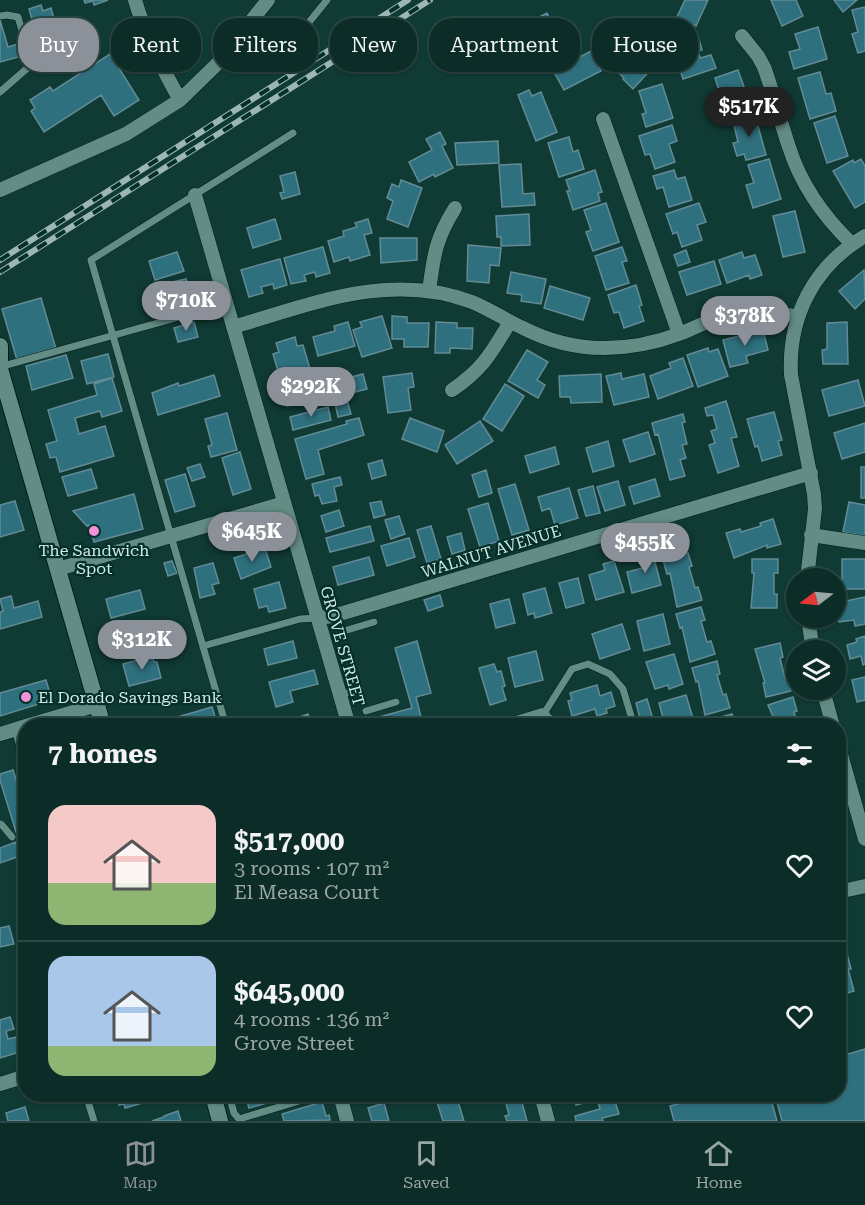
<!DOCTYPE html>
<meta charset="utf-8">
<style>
:root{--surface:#0c2c27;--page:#1a3833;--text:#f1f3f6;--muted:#9aa7a7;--line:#2c4844;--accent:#8c9099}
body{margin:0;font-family:"Roboto Serif",serif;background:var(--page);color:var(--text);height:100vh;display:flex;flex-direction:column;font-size:22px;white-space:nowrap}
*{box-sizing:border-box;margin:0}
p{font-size:20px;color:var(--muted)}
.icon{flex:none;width:33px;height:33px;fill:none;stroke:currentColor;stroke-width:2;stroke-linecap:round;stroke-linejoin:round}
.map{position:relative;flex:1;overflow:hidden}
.details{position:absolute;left:18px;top:718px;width:828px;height:384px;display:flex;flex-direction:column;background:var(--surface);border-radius:24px;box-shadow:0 2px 4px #0004,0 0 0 2px var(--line)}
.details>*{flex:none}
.top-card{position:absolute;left:18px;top:18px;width:830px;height:54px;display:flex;gap:12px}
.needle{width:39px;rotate:254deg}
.fabs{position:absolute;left:786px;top:568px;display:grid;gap:12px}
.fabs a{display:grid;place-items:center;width:60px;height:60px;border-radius:50%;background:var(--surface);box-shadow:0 2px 4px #0004,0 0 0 2px var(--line);font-size:30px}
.price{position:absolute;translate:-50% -51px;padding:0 14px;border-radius:21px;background:var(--accent);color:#fff;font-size:20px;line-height:39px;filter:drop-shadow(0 2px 3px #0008)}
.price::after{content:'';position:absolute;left:50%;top:36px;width:18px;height:14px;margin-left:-9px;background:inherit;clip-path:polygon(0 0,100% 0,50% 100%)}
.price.on{background:#222;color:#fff}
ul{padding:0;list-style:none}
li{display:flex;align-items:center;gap:18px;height:150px;padding:0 30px}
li+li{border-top:2px solid var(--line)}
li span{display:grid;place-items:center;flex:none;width:168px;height:120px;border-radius:18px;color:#555}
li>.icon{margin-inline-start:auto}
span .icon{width:72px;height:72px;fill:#fffc;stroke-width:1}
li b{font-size:26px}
h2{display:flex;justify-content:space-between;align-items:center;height:72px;padding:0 30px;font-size:26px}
.chip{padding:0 21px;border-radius:24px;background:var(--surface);box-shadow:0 2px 4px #0004,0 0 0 2px var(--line);font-size:21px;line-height:54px}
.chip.on{background:var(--accent);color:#fff}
.tabs{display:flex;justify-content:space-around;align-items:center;height:84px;border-top:2px solid var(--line);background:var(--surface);font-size:16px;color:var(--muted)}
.tabs a{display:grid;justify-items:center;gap:3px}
.tabs .on{color:var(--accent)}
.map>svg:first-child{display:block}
.building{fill:#2f707e;stroke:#628b95;stroke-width:1.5}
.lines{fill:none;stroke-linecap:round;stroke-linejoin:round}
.service-casing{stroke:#01201c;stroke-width:8}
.minor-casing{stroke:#01201c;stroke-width:15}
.secondary-casing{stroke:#01201c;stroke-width:18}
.service{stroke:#638c84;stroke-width:7}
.minor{stroke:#638c84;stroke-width:14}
.secondary{stroke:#638c84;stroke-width:16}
.rail-casing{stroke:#9cb7b3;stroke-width:6}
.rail{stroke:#04302a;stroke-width:4;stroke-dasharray:11;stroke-linecap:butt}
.poi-dot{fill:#f391d6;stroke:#04302a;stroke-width:2}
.labels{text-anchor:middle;stroke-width:4.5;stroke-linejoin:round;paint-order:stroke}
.poi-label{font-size:16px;fill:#d3e9e5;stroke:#04302a}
.street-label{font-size:16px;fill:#d3e9e5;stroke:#04302a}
</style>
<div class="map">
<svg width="865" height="1121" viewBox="0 0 865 1121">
<rect width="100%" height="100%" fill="#103a34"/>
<path class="building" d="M84,0h24l-14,5 -1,-4 -8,2z
M685,0h23l-12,26 -19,-9z
M771,0h25l7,16 -21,10z
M834,0h23l-14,12z
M41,5l2,6 8,-3 3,11 -6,2 2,8 -14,4 -7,-24z
M865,7v44l-7,2 -6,-19 6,-2 -6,-22z
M547,13l7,14 -10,5 -7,-14z
M0,20l8,27 10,-3 4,12 -22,6z
M818,27l9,32 -33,10 -5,-17 11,-3 -5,-15z
M699,39l3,11 -4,1 2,7 11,-3 5,13 -33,11 -10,-32z
M619,43l21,20 5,-5 9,8 -21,23 -10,-10 1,-1 -19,-19z
M591,51l10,20 -37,19 -10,-18 5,-3 -4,-7 14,-7 3,6z
M110,54l29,46 -25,16 -13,-21 -57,37 -13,-21 4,-3 -5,-8 20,-13 3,4z
M738,70l14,39 -30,10 -7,-24 5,-2 -5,-15z
M820,72l6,22 5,-1 5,18 -26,8 -12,-41z
M662,84l11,34 -27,9 -4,-13 4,-1 -7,-22z
M529,90l3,6 9,-4 16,40 -21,9 -18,-46z
M755,115l11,40 -20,5 -2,-6 -7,2 -4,-13 5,-1 -5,-21z
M835,116l13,40 -21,7 -13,-40z
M672,125l5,16 -8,3 6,18 -20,7 -5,-15 -5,1 -6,-19z
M440,132l6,12 -4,2 11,22 -18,9 -1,-3 -15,8 -10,-20 23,-12 -6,-11z
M569,137l4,15 5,-2 6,19 -25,8 -11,-34z
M498,141l1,22 -42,2 -2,-22z
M769,159l12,40 -28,9 -7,-23 8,-2 -6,-18z
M861,159l4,7v36l-10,6 -22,-37 20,-11 1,3z
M521,164l2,30 11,-1 1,12 -33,2 -3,-42z
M595,170l7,22 -4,1 2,8 -27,9 -6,-19h3l-4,-11z
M674,170l3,9 8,-2 7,23 -23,7 -6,-20 -6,2 -4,-13z
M295,172l5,22 -18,5 -2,-6 4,-1 -4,-16z
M401,180l21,8 -14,39 -21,-8 6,-18 -6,-3 5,-14 7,3z
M606,203l13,39 -26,9 -7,-19 5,-2 -7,-20z
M699,203l7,19 -9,3 5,15 -20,7 -5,-15 -4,2 -7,-20z
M795,211l10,41 -22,5 -10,-41z
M529,214l1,31 -29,1v-9h-4l-1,-21z
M275,219l6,20 -28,9 -6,-20z
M368,219l4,14 -8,2 6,20 -20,6 -1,-4 -15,5 -6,-21 16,-5 -1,-5 14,-4 -2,-4z
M380,238h37v22l-36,3z
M468,245l33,3 -2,18 -9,-1 -1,18 -22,-2z
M323,247l7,26 -14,4 -1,-5 -11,3 2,6 -15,3 -7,-26z
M622,247l5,14 -5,1 7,21 -23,7 -11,-34z
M686,250l4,12 -12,4 -4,-11z
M177,252l7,19 -29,9 -6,-19z
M742,252l2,6 11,-3 7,20 -12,4 -1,-4 -22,8 -8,-23z
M280,259l7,26 -13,4 -1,-5 -12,3 2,6 -14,4 -8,-27z
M714,261l7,23 -34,11 -8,-23z
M864,270l1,29 -10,10 -16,-18z
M511,272l35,7 -5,25 -20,-3 1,-6 -15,-2z
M186,279l5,19 -14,3 -5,-19z
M636,285l6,20 -3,1 5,15 -20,7 -5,-16 -5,1 -6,-18z
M550,286l40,12 -7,22 -39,-12z
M41,298l15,51 -39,11 -15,-51z
M382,316l10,32 -30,9 -9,-27 9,-3 -2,-5z
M392,316l15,1v6h22l-1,24h-24v-8h-12z
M194,322l4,15 -20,5 -4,-14z
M348,322l7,24 -37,10 -5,-19 22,-6 -1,-5z
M436,322l21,1v5h16l-1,21 -22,-1v5h-15z
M847,322l1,42h-25l-1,-14 5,-1v-26z
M763,330l5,20 -22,6 2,7 -18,4 -7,-27z
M295,337l2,9 6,-1 7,24 -30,9 -7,-24 6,-2 -3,-9z
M708,348l1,4 9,-3 10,27 -30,11 -11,-32z
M527,350l21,12 -11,18 8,5 -7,13 -30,-17z
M108,354l6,23 -27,7 -6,-23z
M66,355l7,23 -41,12 -6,-24z
M683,358l10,28 -35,13 -8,-23 21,-8 -2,-5z
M412,373l2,14 -6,1 3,22 -23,3 -5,-36z
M621,373l1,6 22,-5 5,23 -35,8 -8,-29z
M363,374l4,15 -12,3 -4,-15z
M601,374l1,28 -31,1 -1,-6h-10l-1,-21z
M214,375l6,21 -62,19 -6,-22 26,-10 1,3z
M112,378l10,33 -20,6 -2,-6 -25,7 4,16 26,-8 9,30 -54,16 -4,-15 -6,1 -4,-14 11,-3 -9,-31 49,-15 -3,-11z
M858,380l7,26 -36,10 -7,-26z
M505,384l19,12 -22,35 -19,-12z
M306,386l3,14 -22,6 -4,-15z
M347,400l4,14 -13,3 -3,-14z
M726,401l11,36 -6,1 8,28 -21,7 -9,-28 6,-2 -4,-12 6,-2 -4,-14 -6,1 -2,-8z
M328,407l3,13 -38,10 -3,-13z
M774,412l8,28 -4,1 4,14 -20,6 -4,-15 -3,1 -8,-28z
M227,413l10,37 -26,7 -3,-11 4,-1 -7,-26z
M683,414l2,8 -3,1 5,21 -5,1 4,13 -6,2 5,16 -15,4 -12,-46 -3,1 -3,-12z
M359,418l5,17 -46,15 6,24 -18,5 -11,-40 52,-15 -1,-3z
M410,418l34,13 -7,21 -35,-13z
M480,421l13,20 -36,23 -12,-19z
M865,423v29l-23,7 -8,-26z
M648,432l7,22 -25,8 -7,-22z
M608,441l6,25 -21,6 -7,-24z
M555,447l4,17 -29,9 -5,-17z
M240,452l11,37 -18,6 -11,-37z
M382,460l4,15 -14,4 -4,-15z
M200,464l5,13 -13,4 -5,-13z
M861,467h4v31h-4z
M91,469l6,19 -29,8 -6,-19z
M486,470l6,23 -13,4 -7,-22z
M185,474l10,32 -20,6 -10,-32z
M340,477l2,8 -8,2 3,14 -15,3 -3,-9 -4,1 -3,-12z
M655,479l5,17 -26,8 -5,-17z
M618,481l7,24 -20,6 -8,-24z
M515,484l14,46 -17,5 -14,-46z
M593,486l7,27 -14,3 -8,-26z
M569,488l9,30 -23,7 -5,-17 -8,3 -4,-14z
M134,494l9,35 -49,13 -5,-17 -2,1 -14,-15z
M15,501l9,29 -24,7v-32z
M381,501l4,14 -11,3 -4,-15z
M849,502l16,3v31l-22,-4z
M488,503l11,38 -19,6 -12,-38z
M339,510l5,16 -18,6 -5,-16z
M399,516l6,18 -14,5 -6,-19z
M773,519l8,25 -14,4v-3l-33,13 -8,-25 14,-4 1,3 20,-6 -1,-3z
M370,526l4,15 -44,11 -4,-14z
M431,526l10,33 -14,4 -10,-33z
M461,533l4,17 -13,4 -5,-17z
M409,538l6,19 -28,9 -6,-20z
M265,548l6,19 -30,12 -7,-21z
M652,551l9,34 -29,8 -5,-21 16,-4 -4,-13z
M688,553l4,13 -3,1 6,21 3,-1 4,13 -25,7 -7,-34 -3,1 -4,-14z
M369,557l5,18 -36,10 -5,-18z
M752,559h26v14h-4v21h3v14h-26l3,-35h-2z
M842,559h23v30h-23z
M172,561l5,12 -9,3 -4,-13z
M614,561l10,31 -28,8 -7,-25 16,-5 -2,-6z
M213,563l6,20 -7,2 3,9 -15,4 -6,-30z
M578,578l6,25 -18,5 -7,-25z
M279,582l7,26 -17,4 -2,-6 -8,2 -5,-19z
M545,588l7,25 -17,5 -1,-5 -6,2 -5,-21z
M140,590l5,19 -34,9 -5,-19z
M440,595l3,11 -15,5 -4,-11z
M11,596l3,12 24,-7 4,16 -42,12v-17l3,-1 -3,-12z
M865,597v27l-10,2 -1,-6 -15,2 -3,-19z
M509,599l6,24 -19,5 -6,-24z
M701,607l4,13 -4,1 6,21 4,-1 4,13 -25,8 -8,-35 -2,1 -4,-14z
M663,614l7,30 -26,7 -7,-30z
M622,624l8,25 -30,10 -8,-25z
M865,636v28l-2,1 -2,-9 -11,3 -3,-14 10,-3 -1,-3z
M293,641l4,17 -29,7 -4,-16z
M417,641l14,52 -15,4 7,28 -41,1 -3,-9 33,-9 -17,-60z
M780,643l3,14 -3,1 5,20h3l3,13 -25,6 -3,-14h2l-10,-34z
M536,651l7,29 -28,7 -7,-29z
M674,654l9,30 -14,5 -1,-4 -13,4 -9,-27z
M152,656l2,6h3l4,16 -32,8 -6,-22z
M717,661l3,13 -3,1 6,20 3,-1 4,14 -25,7 -7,-34 -2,1 -4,-14z
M494,664l3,8 4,-1 4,15 -3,1 4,13 -16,5 -11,-37z
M314,670l4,14 -28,7 3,11 -17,5 -7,-25z
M865,677v23l-8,2 -5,-22z
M46,680l6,20 -52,16v-23z
M597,685l3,11 11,-4 4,14 -9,3 1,4 -10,3 -2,-7 -23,7 -4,-15 4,-1 -2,-7z
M686,695l9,30 -30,1 -6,-23z
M793,697l4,14 -3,1 4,14h-21l-9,-21z
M647,699l8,27h-13l-6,-23z
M212,707l4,13 -20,6h-49z
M308,714l4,12h-19l-2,-6z
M732,714l4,12h-27l-2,-5z
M13,770l13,40v19l-10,3 -16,-52v-6z
M16,842l4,14 -20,7v-15z
M9,926l5,18 -14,3v-19z
M838,933l1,3 3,-1 9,34h-3l6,22 -16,5z
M10,1017l4,12 -8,2 2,8 13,-3 -2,-8 7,-2v24l-26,8v-38z
M865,1049v72h-83l-7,-26h63v-38z
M117,1095h27l2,7 -21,6 -1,-4 -5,1z
M245,1095h27l2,6 -25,7z
M451,1095h5l8,26h-21l-7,-22z
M504,1095h16l7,26h-20l-2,-5 4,-1z
M574,1095h15l2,6 -15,4z
M710,1095h60l7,26h-103l-4,-15z
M614,1098l5,16 -17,4 1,3h-27l-1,-5 25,-7 -2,-7z
M322,1102l4,14 3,-1 1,5 -46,1 -2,-7z
M384,1103l5,18h-17l-4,-13z
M25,1107l4,14h-21l-2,-8z
M178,1111l3,10h-29l12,-4v-1z"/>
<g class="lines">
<defs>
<path id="service" d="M0,16l7,-1 11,2 14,47 -32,28
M253,20l28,21 16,-4 30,-37
M0,367l226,-63
M344,631l30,-9
M203,646l97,-27 18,-1
M340,695l20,-6
M366,711l30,-9
M226,726l-135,-466 202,-127
M566,726l-23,-11 29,-46 16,-5 22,10 13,15 11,37
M15,729l11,38
M0,824l2,1 10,12
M86,1095l8,26
M229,1095l5,18 5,6 80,-24"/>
<path id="minor" d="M135,0c10,35 27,68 45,100
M742,36l16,20 6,11c10,27 16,54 25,80 12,38 35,70 63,97
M603,119l76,215
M0,190l126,-56 54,-34 36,-35 52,-65
M195,195l154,531
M429,291c5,-36 6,-51 26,-83
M233,327c79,-23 157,-56 239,-25 17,7 32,17 49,25 25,13 54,21 83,21 26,0 51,-5 75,-14 19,-7 36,-18 56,-21 21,-4 41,-1 63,4
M452,390c32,-22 39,-37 58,-68
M811,535l54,8
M58,569l226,-66
M807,579l8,-70 -1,-15 -23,-119c-3,-59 23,-109 74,-139
M318,618l15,-2 478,-143
M808,618l5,33
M823,690l10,36
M26,726l71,-21
M507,726l36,-11
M0,734l26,-8
M838,744l27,95
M838,892l27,-6
M0,1084l26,-8
M340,1095l7,26
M541,1095l7,26"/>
<path id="secondary" d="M0,346v17
M0,369l103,357
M213,1095l7,26"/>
</defs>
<use href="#service" class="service-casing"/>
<use href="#minor" class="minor-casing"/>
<use href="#secondary" class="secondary-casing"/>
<use href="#service" class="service"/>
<use href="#minor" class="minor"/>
<use href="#secondary" class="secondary"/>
<defs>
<path id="rail" d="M0,260l408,-260
M0,272l430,-272"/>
</defs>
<use href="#rail" class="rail-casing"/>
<use href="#rail" class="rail"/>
</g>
<g class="poi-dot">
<circle cx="94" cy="531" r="6"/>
<circle cx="26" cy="697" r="6"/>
</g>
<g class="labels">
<g class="poi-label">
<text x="94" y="556">The Sandwich<tspan x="94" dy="18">Spot</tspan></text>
<text x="38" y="703" text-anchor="start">El Dorado Savings Bank</text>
</g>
<g class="street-label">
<text transform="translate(491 551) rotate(-17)" y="6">WALNUT AVENUE</text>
<text transform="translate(343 646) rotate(74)" y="6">GROVE STREET</text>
</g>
</g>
</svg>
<div class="fabs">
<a><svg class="needle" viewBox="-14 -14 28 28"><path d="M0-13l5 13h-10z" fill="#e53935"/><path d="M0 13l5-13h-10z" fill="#9aa7a7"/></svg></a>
<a><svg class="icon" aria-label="layers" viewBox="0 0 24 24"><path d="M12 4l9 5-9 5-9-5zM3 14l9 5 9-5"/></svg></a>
</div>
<b class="price on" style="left:749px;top:138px">$517K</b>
<b class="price" style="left:186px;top:332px">$710K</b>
<b class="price" style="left:745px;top:347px">$378K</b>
<b class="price" style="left:311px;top:418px">$292K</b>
<b class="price" style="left:252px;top:563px">$645K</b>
<b class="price" style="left:645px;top:574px">$455K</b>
<b class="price" style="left:142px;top:671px">$312K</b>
<div class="top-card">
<a class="chip on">Buy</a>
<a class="chip">Rent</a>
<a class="chip">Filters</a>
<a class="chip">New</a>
<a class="chip">Apartment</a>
<a class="chip">House</a>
</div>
<section class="details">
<h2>7 homes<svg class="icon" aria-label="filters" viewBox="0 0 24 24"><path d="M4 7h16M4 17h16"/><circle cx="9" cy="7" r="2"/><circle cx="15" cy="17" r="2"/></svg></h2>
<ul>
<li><span style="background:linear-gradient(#f6c9c9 65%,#8fb573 0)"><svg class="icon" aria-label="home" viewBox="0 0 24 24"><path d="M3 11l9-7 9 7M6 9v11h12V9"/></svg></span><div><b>$517,000</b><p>3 rooms · 107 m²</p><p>El Measa Court</p></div><svg class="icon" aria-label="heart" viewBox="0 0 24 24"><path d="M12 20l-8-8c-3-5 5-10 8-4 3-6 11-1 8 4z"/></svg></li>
<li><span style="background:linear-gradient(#a9c7e8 75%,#8fb573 0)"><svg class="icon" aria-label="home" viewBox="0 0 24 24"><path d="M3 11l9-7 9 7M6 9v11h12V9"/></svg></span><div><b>$645,000</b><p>4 rooms · 136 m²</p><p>Grove Street</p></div><svg class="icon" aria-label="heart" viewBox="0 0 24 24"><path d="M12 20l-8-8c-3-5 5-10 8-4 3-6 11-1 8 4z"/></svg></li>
</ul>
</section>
</div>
<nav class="tabs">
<a class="on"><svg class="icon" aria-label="map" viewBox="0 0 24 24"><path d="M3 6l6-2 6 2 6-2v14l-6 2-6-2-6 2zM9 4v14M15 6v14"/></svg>Map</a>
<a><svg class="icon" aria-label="saved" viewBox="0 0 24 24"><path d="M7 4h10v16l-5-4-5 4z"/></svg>Saved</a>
<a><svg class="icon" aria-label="home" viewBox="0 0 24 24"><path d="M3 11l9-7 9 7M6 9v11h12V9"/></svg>Home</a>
</nav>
